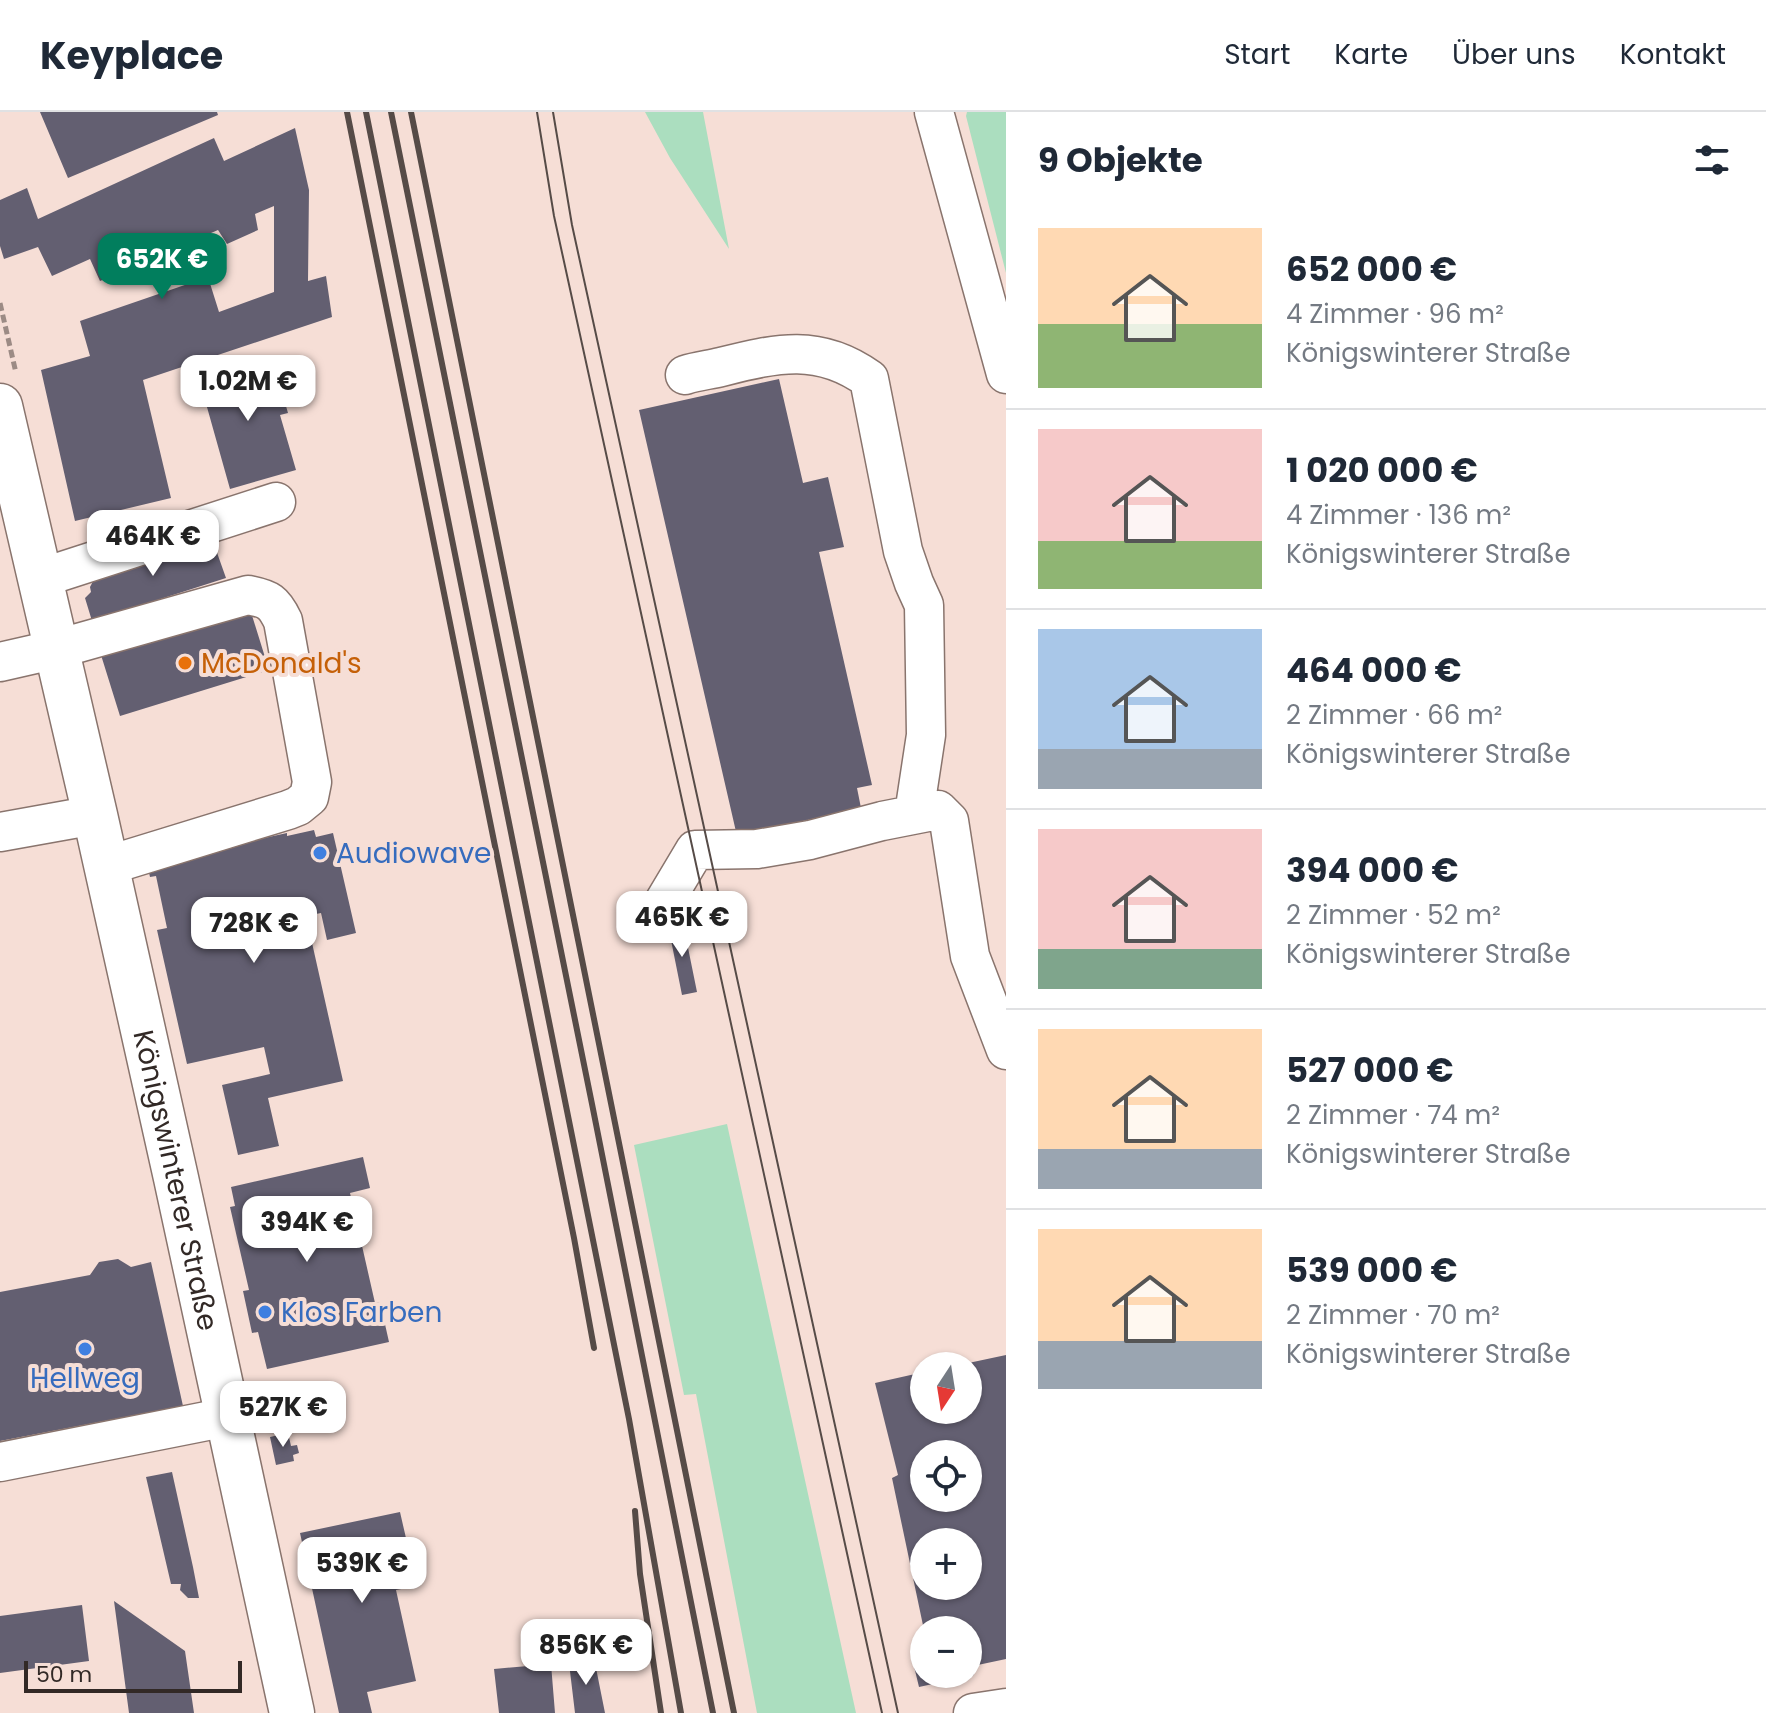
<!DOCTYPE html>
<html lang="de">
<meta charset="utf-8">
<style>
:root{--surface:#fff;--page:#f6f6f7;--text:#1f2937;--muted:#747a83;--line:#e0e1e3;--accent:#017e5d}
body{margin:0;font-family:Poppins,sans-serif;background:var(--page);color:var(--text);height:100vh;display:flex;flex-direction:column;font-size:30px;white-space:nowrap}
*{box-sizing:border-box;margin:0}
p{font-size:26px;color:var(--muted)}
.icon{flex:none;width:44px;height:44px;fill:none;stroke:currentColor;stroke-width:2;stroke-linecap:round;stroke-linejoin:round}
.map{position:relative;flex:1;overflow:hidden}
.side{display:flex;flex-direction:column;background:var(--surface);width:760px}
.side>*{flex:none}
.needle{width:52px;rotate:192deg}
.controls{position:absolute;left:910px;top:1240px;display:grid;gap:16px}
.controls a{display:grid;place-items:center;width:72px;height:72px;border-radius:50%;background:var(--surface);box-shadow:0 2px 6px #0004;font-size:40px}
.scale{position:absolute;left:24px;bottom:20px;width:218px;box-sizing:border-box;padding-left:8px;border:4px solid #322926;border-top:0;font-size:22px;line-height:28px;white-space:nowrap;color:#322926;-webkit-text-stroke:6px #f6ded6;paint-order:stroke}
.price{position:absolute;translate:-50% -68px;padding:0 18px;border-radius:16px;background:#fff;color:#222;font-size:26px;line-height:52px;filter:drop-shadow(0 2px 4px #0008)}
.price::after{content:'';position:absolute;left:50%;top:48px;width:24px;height:18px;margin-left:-12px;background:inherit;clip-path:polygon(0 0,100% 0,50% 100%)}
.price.current{background:var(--accent);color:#fff}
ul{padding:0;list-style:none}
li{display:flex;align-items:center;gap:24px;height:200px;padding:0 32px}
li+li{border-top:2px solid var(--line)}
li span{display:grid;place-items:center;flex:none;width:224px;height:160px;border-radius:0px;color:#555}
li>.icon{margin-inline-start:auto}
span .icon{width:96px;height:96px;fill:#fffc;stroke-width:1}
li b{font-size:34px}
h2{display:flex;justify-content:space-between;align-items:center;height:96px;padding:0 32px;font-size:34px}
header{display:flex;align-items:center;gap:48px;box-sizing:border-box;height:112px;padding:0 40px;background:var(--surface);border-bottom:2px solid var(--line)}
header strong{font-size:38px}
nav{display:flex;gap:44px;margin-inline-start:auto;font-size:28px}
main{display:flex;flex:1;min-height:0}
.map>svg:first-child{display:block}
.green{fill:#abdebf}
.building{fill:#635f71;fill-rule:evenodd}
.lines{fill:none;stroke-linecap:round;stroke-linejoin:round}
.minor-casing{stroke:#89746d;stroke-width:41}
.major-casing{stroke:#89746d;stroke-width:47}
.path{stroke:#9c8b85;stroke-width:5;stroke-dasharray:8 4;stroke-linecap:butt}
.minor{stroke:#fff;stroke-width:38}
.major{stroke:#fff;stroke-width:44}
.tram{stroke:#564b47;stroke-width:2}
.rail{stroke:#564b47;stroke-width:6}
.food-dot{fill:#e8710a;stroke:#f6ded6;stroke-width:3}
.shop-dot{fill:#3f7fe0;stroke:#f6ded6;stroke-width:3}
.labels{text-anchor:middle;stroke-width:8;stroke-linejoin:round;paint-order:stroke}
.food-label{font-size:28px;fill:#c56008;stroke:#f6ded6;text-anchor:start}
.shop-label{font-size:28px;fill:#366cbe;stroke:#f6ded6;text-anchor:start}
.street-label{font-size:28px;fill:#322926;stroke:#f6ded6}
</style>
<header>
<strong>Keyplace</strong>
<nav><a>Start</a><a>Karte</a><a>Über uns</a><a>Kontakt</a></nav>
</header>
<main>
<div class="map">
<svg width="1006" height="1601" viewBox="0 0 1006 1601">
<rect width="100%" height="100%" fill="#f6ded6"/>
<path class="green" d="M645,0h58l26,137 -59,-91z
M967,0h39v161l-40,-157z
M727,1012l129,589h-99l-61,-319 -12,1 -50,-250z"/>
<path class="building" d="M40,0h177l1,3 -150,63z
M295,16l14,62 -1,91 18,-5 6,41 -189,63 28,118 -96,23 -34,-151 49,-14 -10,-35 128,-44 11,35 55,-20v-86l-19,8 3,16 -31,14 -9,-14 -118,51 -10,-22 -38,17 -14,-29 -34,12 -4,-13v-46l27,-12 11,31 176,-81 10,23z
M273,249l15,52 -8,2 16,55 -66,19 -25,-89 -15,4 -5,-17z
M779,267l24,104 25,-6 16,70 -25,5 53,233 -15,3 4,20 -124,28 -98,-426z
M197,428l18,7 11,31 -134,43 -7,-23 6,-6 -1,-5 9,-17z
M250,497l19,61 -149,46 -19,-61z
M314,718l2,7 17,-4 23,100 -29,7 -6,-27 -15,3 37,165 -75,17 11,48 -41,9 -16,-70 48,-11 -6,-27 -77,17 -30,-134 10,-2 -11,-52 -6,1 -3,-13 140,-31v3z
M683,811l14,69 -15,3 -14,-70z
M363,1045l7,31 -20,5 25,110 5,-1 9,40 -122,27 -9,-37 -6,1 -9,-42 6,-1 -19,-83 5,-1 -4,-19z
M118,1147l13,8 20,-5 32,144 -183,35v-149l90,-17 9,-13z
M1006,1243v304l-33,7 1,9 -55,12 -8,-33 13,-3v23h44v-44h-44l-32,-152 6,-3 -23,-92 49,-11v38h44v-44h-9v-1zM924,1342h44v44h-44zM924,1430h44v44h-44z
M288,1321l3,13 6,-1 2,8 -6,2 1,6 -18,4 -6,-28z
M172,1360l21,95 6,31h-11l-8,-8 1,-6h-10l-25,-107z
M400,1400l17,74 -21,4 20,91 -49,11 5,21h-33l-39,-180z
M114,1489l71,50 9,62h-65z
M82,1493l7,56 -89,12v-57z
M594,1546l11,55h-30l-6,-50z
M551,1552l4,49h-56l-5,-44z"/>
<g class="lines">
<defs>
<path id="minor" d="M934,0l72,262
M685,263c12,-4 24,-5 36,-8 56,-14 98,-24 148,12l34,172 11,32 10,22 2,130 -12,79
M41,466l235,-76
M0,550l57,-13 191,-54c21,4 26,7 35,26l29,161 -3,15 -11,9 -10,4 -182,56
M0,720l95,-17
M658,800l37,-62 62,-1 53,-9 72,-19 56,-11 11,11 21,135 36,94
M0,1350l227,-45
M973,1601l33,-5"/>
<g id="major">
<path id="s1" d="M0,294l95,409 81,363 116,535"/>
</g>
</defs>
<use href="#minor" class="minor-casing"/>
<use href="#major" class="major-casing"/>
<path class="path" d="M0,191l16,70"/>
<use href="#minor" class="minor"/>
<use href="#major" class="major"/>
<path class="tram" d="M537,0l17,104 328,1497
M553,0l19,113 326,1488"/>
<path class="rail" d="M347,0l227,1126 20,110
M366,0l263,1307 52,294
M391,0l201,992 121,609
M411,0l323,1601
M635,1399l5,63 21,139"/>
</g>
<circle class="food-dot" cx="185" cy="551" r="8"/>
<g class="shop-dot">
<circle cx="320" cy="741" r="8"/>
<circle cx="265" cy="1200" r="8"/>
<circle cx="85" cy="1237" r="8"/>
</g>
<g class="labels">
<g class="food-label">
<text x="201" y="561">McDonald's</text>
</g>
<g class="shop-label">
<text x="336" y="751">Audiowave</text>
<text x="281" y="1210">Klos Farben</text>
<text x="85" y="1276" text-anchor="middle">Hellweg</text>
</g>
<g class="street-label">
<text dy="10" stroke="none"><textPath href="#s1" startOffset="794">Königswinterer Straße</textPath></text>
</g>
</g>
</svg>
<div class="controls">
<a><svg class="needle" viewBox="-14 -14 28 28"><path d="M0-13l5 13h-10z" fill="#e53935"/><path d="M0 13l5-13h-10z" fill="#747a83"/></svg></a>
<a><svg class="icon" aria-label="locate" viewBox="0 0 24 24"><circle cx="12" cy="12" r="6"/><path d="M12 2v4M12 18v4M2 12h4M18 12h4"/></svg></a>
<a>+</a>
<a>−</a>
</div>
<div class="scale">50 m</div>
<b class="price current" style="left:162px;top:189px">652K €</b>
<b class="price" style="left:248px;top:311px">1.02M €</b>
<b class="price" style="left:153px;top:466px">464K €</b>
<b class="price" style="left:682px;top:847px">465K €</b>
<b class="price" style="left:254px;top:853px">728K €</b>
<b class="price" style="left:307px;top:1152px">394K €</b>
<b class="price" style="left:283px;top:1337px">527K €</b>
<b class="price" style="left:362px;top:1493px">539K €</b>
<b class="price" style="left:586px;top:1575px">856K €</b>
</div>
<section class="side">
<h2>9 Objekte<svg class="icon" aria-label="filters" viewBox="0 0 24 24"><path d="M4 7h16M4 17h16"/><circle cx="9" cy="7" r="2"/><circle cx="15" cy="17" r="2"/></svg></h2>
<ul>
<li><span style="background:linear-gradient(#ffd9b3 60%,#8fb573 0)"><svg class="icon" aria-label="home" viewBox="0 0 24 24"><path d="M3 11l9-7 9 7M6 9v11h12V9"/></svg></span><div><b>652 000 €</b><p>4 Zimmer · 96 m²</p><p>Königswinterer Straße</p></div></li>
<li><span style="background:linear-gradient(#f6c9c9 70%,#8fb573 0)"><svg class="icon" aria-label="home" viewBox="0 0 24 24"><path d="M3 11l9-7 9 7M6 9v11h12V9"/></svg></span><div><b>1 020 000 €</b><p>4 Zimmer · 136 m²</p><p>Königswinterer Straße</p></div></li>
<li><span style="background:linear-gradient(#a9c7e8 75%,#9aa5b1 0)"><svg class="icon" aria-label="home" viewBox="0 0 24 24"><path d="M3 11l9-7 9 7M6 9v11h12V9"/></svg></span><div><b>464 000 €</b><p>2 Zimmer · 66 m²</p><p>Königswinterer Straße</p></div></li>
<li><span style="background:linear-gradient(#f6c9c9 75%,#7fa58c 0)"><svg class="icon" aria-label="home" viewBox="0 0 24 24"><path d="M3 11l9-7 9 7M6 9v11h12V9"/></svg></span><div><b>394 000 €</b><p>2 Zimmer · 52 m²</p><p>Königswinterer Straße</p></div></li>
<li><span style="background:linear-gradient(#ffd9b3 75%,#9aa5b1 0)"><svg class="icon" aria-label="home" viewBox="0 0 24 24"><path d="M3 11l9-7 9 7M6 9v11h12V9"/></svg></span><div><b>527 000 €</b><p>2 Zimmer · 74 m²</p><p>Königswinterer Straße</p></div></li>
<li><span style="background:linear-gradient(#ffd9b3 70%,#9aa5b1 0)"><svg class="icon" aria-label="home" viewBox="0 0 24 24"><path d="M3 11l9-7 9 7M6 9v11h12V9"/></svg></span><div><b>539 000 €</b><p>2 Zimmer · 70 m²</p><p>Königswinterer Straße</p></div></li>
</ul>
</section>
</main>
